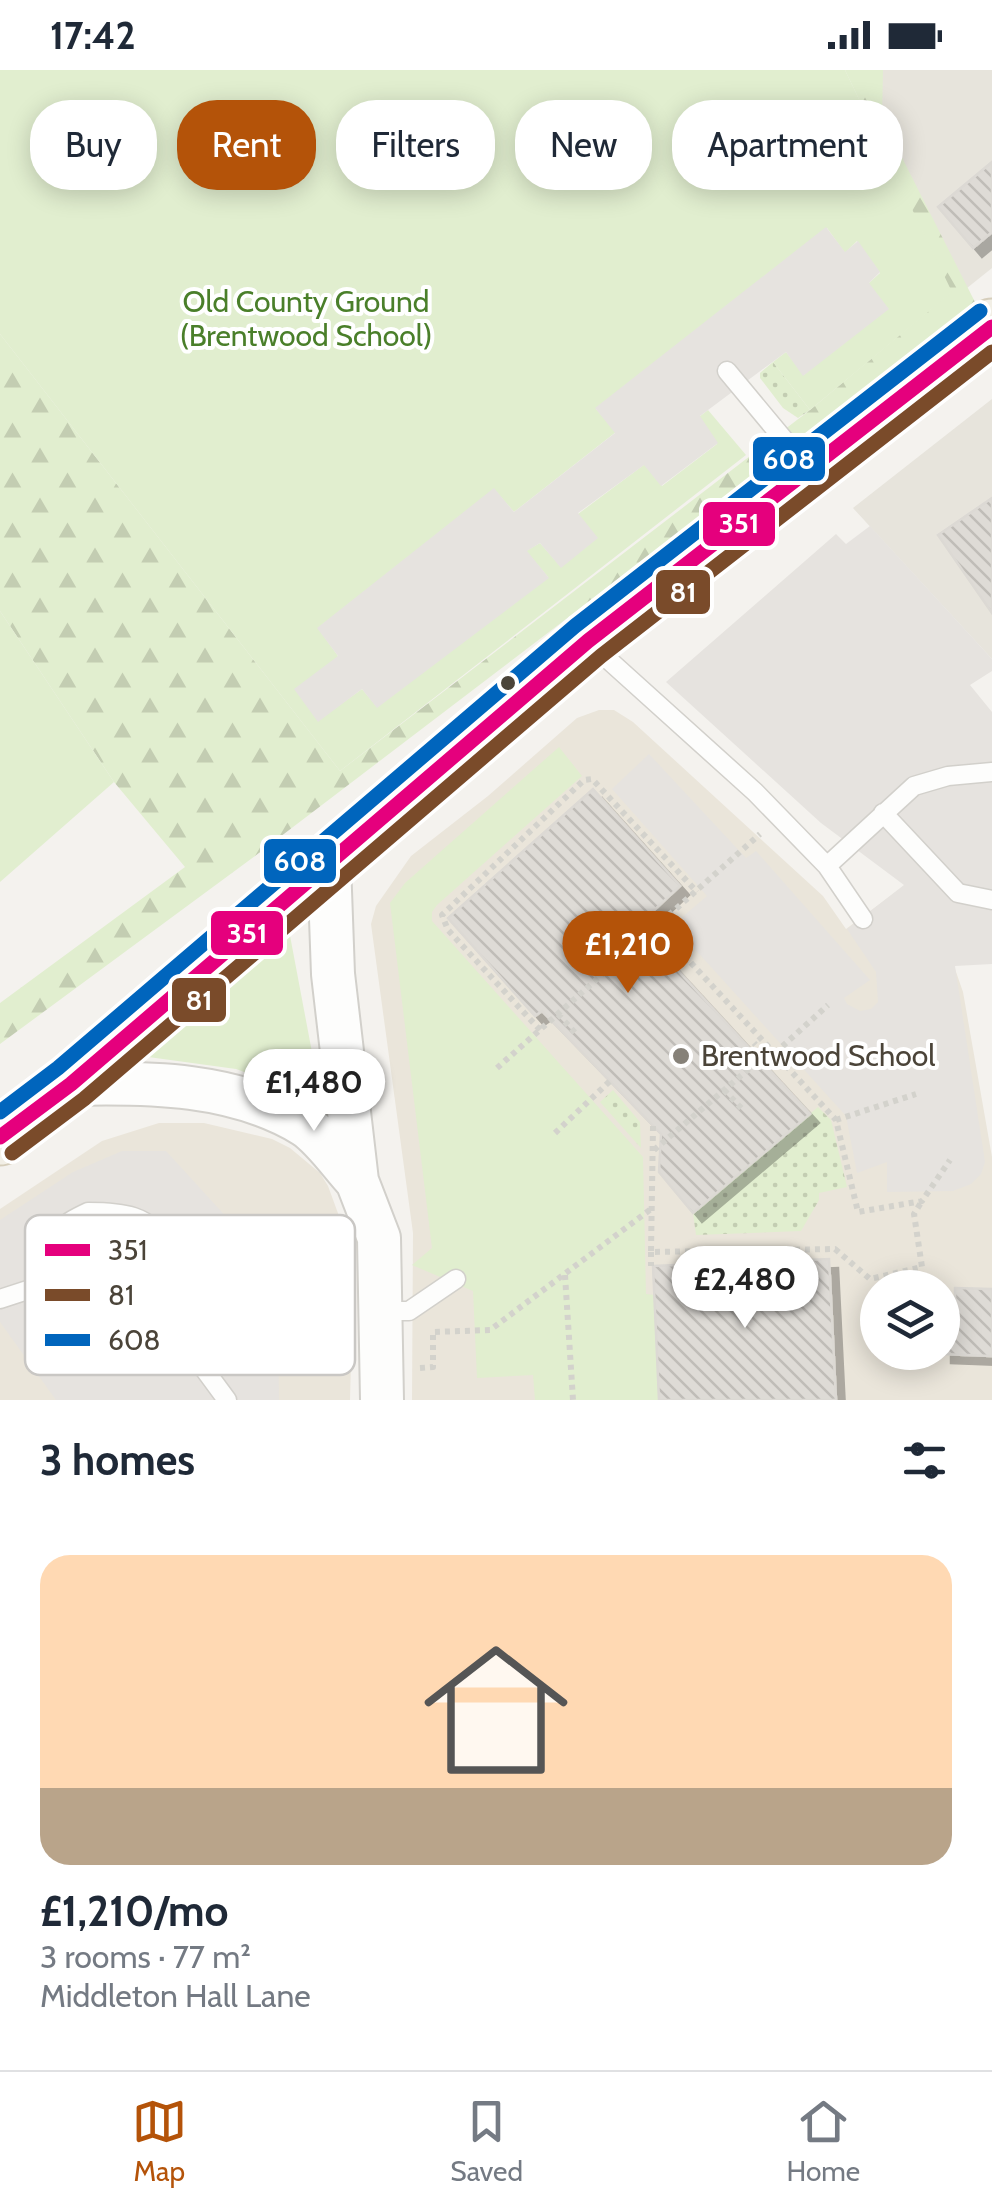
<!DOCTYPE html>
<meta charset="utf-8">
<style>
:root{--surface:#fff;--page:#f6f6f7;--text:#1f2937;--muted:#747a83;--line:#e0e1e3;--accent:#b45309}
body{margin:0;font-family:Cabin,sans-serif;background:var(--page);color:var(--text);height:100vh;display:flex;flex-direction:column;font-size:38px;white-space:nowrap}
*{box-sizing:border-box;margin:0}
p{font-size:32px;color:var(--muted)}
.icon{flex:none;width:55px;height:55px;fill:none;stroke:currentColor;stroke-width:2;stroke-linecap:round;stroke-linejoin:round}
.map{position:relative;height:1330px;overflow:hidden}
.panel{display:flex;flex-direction:column;background:var(--surface);flex:1}
.panel>*{flex:none}
.top-card{position:absolute;left:30px;top:30px;width:932px;height:90px;display:flex;gap:20px}
.buttons{position:absolute;left:860px;top:1200px;display:grid;gap:20px}
.buttons a{display:grid;place-items:center;width:100px;height:100px;border-radius:50%;background:var(--surface);box-shadow:0 5px 25px #0003;font-size:50px}
.price{position:absolute;translate:-50% -85px;padding:0 22px;border-radius:35px;background:#fff;color:#222;font-size:32px;line-height:65px;filter:drop-shadow(0 2px 5px #0008)}
.price::after{content:'';position:absolute;left:50%;top:60px;width:30px;height:22px;margin-left:-15px;background:inherit;clip-path:polygon(0 0,100% 0,50% 100%)}
.price.current{background:var(--accent);color:#fff}
ul{padding:0;list-style:none}
li{display:grid;align-content:center;gap:20px;height:530px;padding:0 40px}
li+li{border-top:2px solid var(--line)}
li span{display:grid;place-items:center;height:310px;border-radius:30px;color:#555}
li>.icon{margin-inline-start:auto}
span .icon{width:180px;height:180px;fill:#fffc;stroke-width:1}
li b{font-size:42px}
h2{display:flex;justify-content:space-between;align-items:center;height:120px;padding:0 40px;font-size:42px}
.chip{padding:0 35px;border-radius:40px;background:var(--surface);box-shadow:0 5px 25px #0003;font-size:35px;line-height:90px}
.chip.current{background:var(--accent);color:#fff}
.status{display:flex;justify-content:space-between;align-items:center;height:70px;padding:0 50px;background:var(--surface);direction:ltr}
.status svg{height:28px;fill:currentColor}
.tab-bar{display:flex;justify-content:space-around;align-items:center;height:140px;border-top:2px solid var(--line);background:var(--surface);font-size:28px;color:var(--muted)}
.tab-bar a{display:grid;justify-items:center;gap:5px}
.tab-bar .current{color:var(--accent)}
.map>svg:first-child{display:block}
.residential{fill:#e7e4dc}
.education{fill:#eae5da;fill-rule:evenodd}
.grass{fill:url(#grass-dots)}
.forest{fill:url(#forest-firs)}
.green{fill:#e1eecf}
.parking{fill:#e6e3df}
.building{fill:url(#building-back-hatch);stroke:#dcd9d4;stroke-width:2.5;filter:url(#shadow)}
.lines{fill:none;stroke-linecap:round;stroke-linejoin:round}
.service-casing{stroke:#d2d0cb;stroke-width:21}
.tertiary-casing{stroke:#d2d0cb;stroke-width:46}
.primary-casing{stroke:#d6cebb;stroke-width:59}
.path{stroke:#d3d2cc;stroke-width:6;stroke-dasharray:5 5;stroke-linecap:butt}
.service{stroke:#fdfdfc;stroke-width:18}
.tertiary{stroke:#fdfdfc;stroke-width:42}
.primary{stroke:#f2efe6;stroke-width:55}
.bus-1-casing{stroke:#fff;stroke-width:22}
.bus-2-casing{stroke:#fff;stroke-width:22}
.bus-3-casing{stroke:#fff;stroke-width:22}
.bus-1{stroke:#e5007d;stroke-width:15}
.bus-2{stroke:#7a4b2a;stroke-width:15}
.bus-3{stroke:#0065bd;stroke-width:15}
.bus-dot{fill:#4b4439;stroke:#fff;stroke-width:4}
.poi-dot{fill:#868178;stroke:#fff;stroke-width:4}
.labels{text-anchor:middle;stroke-width:8;stroke-linejoin:round;paint-order:stroke}
.park-label{font-size:30px;fill:#4a7f2a;stroke:#fff}
.poi-label{font-size:30px;fill:#4b4439;stroke:#fff;text-anchor:start}
.key{fill:#fff;stroke:#c9c7c4;stroke-width:2.5}
.key-label{font-size:28px;fill:#4b4439}
.line-badge{stroke:#fff;stroke-width:4}
.badge-label{font-size:28px;text-anchor:middle;font-weight:bold;fill:#fff}
</style>
<div class="status"><b>17:42</b><svg viewBox="0 0 49 12"><path d="M0 12V9h3v3zM5 12V6h3v6zM10 12V3h3v9zM15 12V0h3v12zM26 1h20v11H26zM47 4h2v5h-2z"/></svg></div>
<div class="map">
<svg width="992" height="1330" viewBox="0 0 992 1330">
<defs>
<pattern id="grass-dots" width="8" height="8" patternUnits="userSpaceOnUse" patternTransform="scale(2.5)"><rect width="8" height="8" fill="#e1eecf"/><path d="M2 2h.1M6 6h.1" fill="none" stroke="#c3cdb2" stroke-width="1.8" stroke-linecap="round"/></pattern>
<pattern id="forest-firs" width="22" height="20" patternUnits="userSpaceOnUse" patternTransform="scale(2.5)"><rect width="22" height="20" fill="#e1eecf"/><path d="M5 1l3.5 6h-7zM16 11l3.5 6h-7z" fill="#c3cdb2"/></pattern>
<pattern id="building-back-hatch" width="6" height="6" patternUnits="userSpaceOnUse" patternTransform="scale(2.5)"><rect width="6" height="6" fill="#dedbd6"/><path d="M-1 5l2 2M0 0l6 6M5-1l2 2" fill="none" stroke="#c0bdb8"/></pattern>
<filter id="shadow"><feDropShadow dx="9" dy="9" stdDeviation="0" flood-color="#0004"/></filter>
</defs>
<rect width="100%" height="100%" fill="#f4f2ee"/>
<path class="residential" d="M870,0h122v198l-25,20 -114,-204z
M992,329v260l-139,-151z"/>
<path class="education" d="M599,640h15l19,12 190,174 23,33 58,-43 28,31 15,29 16,46 29,165v243h-580l1,-167 -42,-309 5,-18 35,-50 77,-60 89,-78zM878,1218h64v64h-64z
M159,1053h45l68,16 18,9 30,25 8,13 11,30 14,70 -3,114h-350v-191l102,-68z"/>
<path class="grass" d="M773,292l37,48 -12,8 -15,-10 -23,-30v-5z
M613,1020l27,32 1,26 -41,-46z
M818,1037l13,13 16,67 -28,6v7l-18,31 -105,4 -3,-22z"/>
<path class="forest" d="M845,0h38l-1,48 95,188 -722,550 -255,188v-41l185,-136 -71,-85 -114,-171v-277l340,437 470,-361 141,-118z"/>
<path class="green" d="M0,0h845l107,222 -142,118 -37,-48 13,-10 18,23 65,-92 11,-10 -23,-32 -12,12 -18,-25 -231,181 20,23 -102,80 -20,-23 -176,139 20,28 -21,65 45,-32 15,18 171,-130 -22,-26 14,-8 21,24 17,-53 67,-50 17,22 55,-42 -18,-27 9,-7 38,45 -406,316 -340,-437z
M0,541l114,171 -114,100z
M559,677l23,29 -145,129 -5,7v9l211,236 3,137 9,1 4,105h-124l-2,-25 -56,3 -4,-87 -61,-26 20,-17 -42,-345 15,-20z
M288,855l33,175 -85,-31 -95,-13z"/>
<path class="parking" d="M826,157l19,25 13,-11 22,31 -11,11 20,26 -86,67 -17,-24 -86,64 18,27 -57,43 -17,-21 -66,48 20,25 -37,30 -21,-25 -13,8 22,27 -172,130 -15,-19 -44,33 -24,-33 44,-33 -21,-28 177,-140 20,24 101,-79 -20,-25z
M870,456l122,133v12l-22,14 22,27v252l-37,2 30,196 -4,12 -10,10 -18,7 -66,1v-30l-30,11 -11,-57 -173,-191 34,-29 -95,-107 37,-35 97,104 10,-7 114,129 -26,18 3,6 13,7 11,-2 7,-7 -2,-30 -29,-43 57,-44 -83,-62 -155,-141 170,-148 10,10z
M122,1081h44l76,83 36,84 1,82h-223l-56,-78v-102l73,-48z"/>
<path class="building" d="M992,92v70l-19,16 -35,-41z
M992,428v115l-54,-78z
M593,719l87,97 -43,40 173,188 -117,99 -34,-41 2,-38 -119,-123 -7,5 -87,-98z
M829,1189l7,141h-177l-6,-134z
M955,1218l37,1v67l-50,-2v-49h13z"/>
<g class="lines">
<defs>
<path id="service" d="M727,301l79,95
M592,575l163,147 72,74 36,53
M883,743l75,80 34,7
M827,796l87,-80 34,-10 44,-4
M88,1142c32,0 65,2 76,35 5,16 7,29 2,45 -12,37 -52,50 -86,32 -6,-3 -16,-6 -20,-11 -22,-23 -15,-70 8,-90 5,-4 14,-8 20,-11z
M0,1229l46,-15
M160,1239l67,91
M381,1241h28l47,-32"/>
<path id="tertiary" d="M329,793l4,111 24,207 22,57 3,162
M71,1014c78,-2 164,-1 233,41 19,12 37,39 53,56"/>
<path id="primary" d="M0,1067l71,-53 517,-443 404,-314"/>
</defs>
<use href="#service" class="service-casing"/>
<use href="#tertiary" class="tertiary-casing"/>
<use href="#primary" class="primary-casing"/>
<path class="path" d="M657,856l179,194 22,92 64,-11 28,-41
M558,944l19,21
M540,960l-92,-100 -6,-15 142,-135 8,-1 105,113
M775,983l53,-48
M497,998l263,-234
M724,1020l19,20
M836,1050l80,-26
M653,1056l-2,126 184,-3 35,30 52,-12 -8,-53 8,-13
M555,1063l55,-52
M654,1080l111,-95 -11,-12
M651,1182v14
M565,1205l8,125
M420,1298l13,-1v-35l57,-2 161,-121"/>
<use href="#service" class="service"/>
<use href="#tertiary" class="tertiary"/>
<use href="#primary" class="primary"/>
<defs>
<path id="bus-1" d="M0,1067l71,-53 517,-443 404,-314"/>
<path id="bus-2" d="M12,1083l72,-54 517,-443 391,-304"/>
<path id="bus-3" d="M0,1042l58,-44 517,-442 405,-315"/>
</defs>
<use href="#bus-1" class="bus-1-casing"/>
<use href="#bus-2" class="bus-2-casing"/>
<use href="#bus-3" class="bus-3-casing"/>
<use href="#bus-1" class="bus-1"/>
<use href="#bus-2" class="bus-2"/>
<use href="#bus-3" class="bus-3"/>
</g>
<circle class="bus-dot" cx="508" cy="613" r="9"/>
<circle class="poi-dot" cx="681" cy="986" r="10"/>
<g class="labels">
<g class="park-label">
<text x="306" y="242">Old County Ground<tspan x="306" dy="34">(Brentwood School)</tspan></text>
</g>
<g class="poi-label">
<text x="701" y="996">Brentwood School</text>
</g>
</g>
<rect x="25" y="1145" width="330" height="160" rx="15" class="key"/>
<rect x="45" y="1174" width="45" height="12" fill="#e5007d"/>
<rect x="45" y="1219" width="45" height="12" fill="#7a4b2a"/>
<rect x="45" y="1264" width="45" height="12" fill="#0065bd"/>
<g class="key-label">
<text x="108" y="1190">351</text>
<text x="108" y="1235">81</text>
<text x="108" y="1280">608</text>
</g>
<g class="line-badge">
<rect x="751" y="365" width="76" height="48" rx="10" fill="#0065bd"/>
<rect x="701" y="430" width="76" height="48" rx="10" fill="#e5007d"/>
<rect x="654" y="498" width="58" height="48" rx="10" fill="#7a4b2a"/>
<rect x="262" y="767" width="76" height="48" rx="10" fill="#0065bd"/>
<rect x="209" y="839" width="76" height="48" rx="10" fill="#e5007d"/>
<rect x="170" y="906" width="58" height="48" rx="10" fill="#7a4b2a"/>
</g>
<g class="badge-label">
<text x="789" y="399">608</text>
<text x="739" y="463">351</text>
<text x="683" y="532">81</text>
<text x="300" y="801">608</text>
<text x="247" y="873">351</text>
<text x="199" y="940">81</text>
</g>
</svg>
<div class="buttons">
<a><svg class="icon" aria-label="layers" viewBox="0 0 24 24"><path d="M12 4l9 5-9 5-9-5zM3 14l9 5 9-5"/></svg></a>
</div>
<b class="price current" style="left:628px;top:926px">£1,210</b>
<b class="price" style="left:314px;top:1064px">£1,480</b>
<b class="price" style="left:745px;top:1261px">£2,480</b>
<div class="top-card">
<a class="chip">Buy</a>
<a class="chip current">Rent</a>
<a class="chip">Filters</a>
<a class="chip">New</a>
<a class="chip">Apartment</a>
</div>
</div>
<section class="panel">
<h2>3 homes<svg class="icon" aria-label="filters" viewBox="0 0 24 24"><path d="M4 7h16M4 17h16"/><circle cx="9" cy="7" r="2"/><circle cx="15" cy="17" r="2"/></svg></h2>
<ul>
<li><span style="background:linear-gradient(#ffd9b3 75%,#b9a48a 0)"><svg class="icon" aria-label="home" viewBox="0 0 24 24"><path d="M3 11l9-7 9 7M6 9v11h12V9"/></svg></span><div><b>£1,210/mo</b><p>3 rooms · 77 m²</p><p>Middleton Hall Lane</p></div></li>
</ul>
</section>
<nav class="tab-bar">
<a class="current"><svg class="icon" aria-label="map" viewBox="0 0 24 24"><path d="M3 6l6-2 6 2 6-2v14l-6 2-6-2-6 2zM9 4v14M15 6v14"/></svg>Map</a>
<a><svg class="icon" aria-label="saved" viewBox="0 0 24 24"><path d="M7 4h10v16l-5-4-5 4z"/></svg>Saved</a>
<a><svg class="icon" aria-label="home" viewBox="0 0 24 24"><path d="M3 11l9-7 9 7M6 9v11h12V9"/></svg>Home</a>
</nav>
